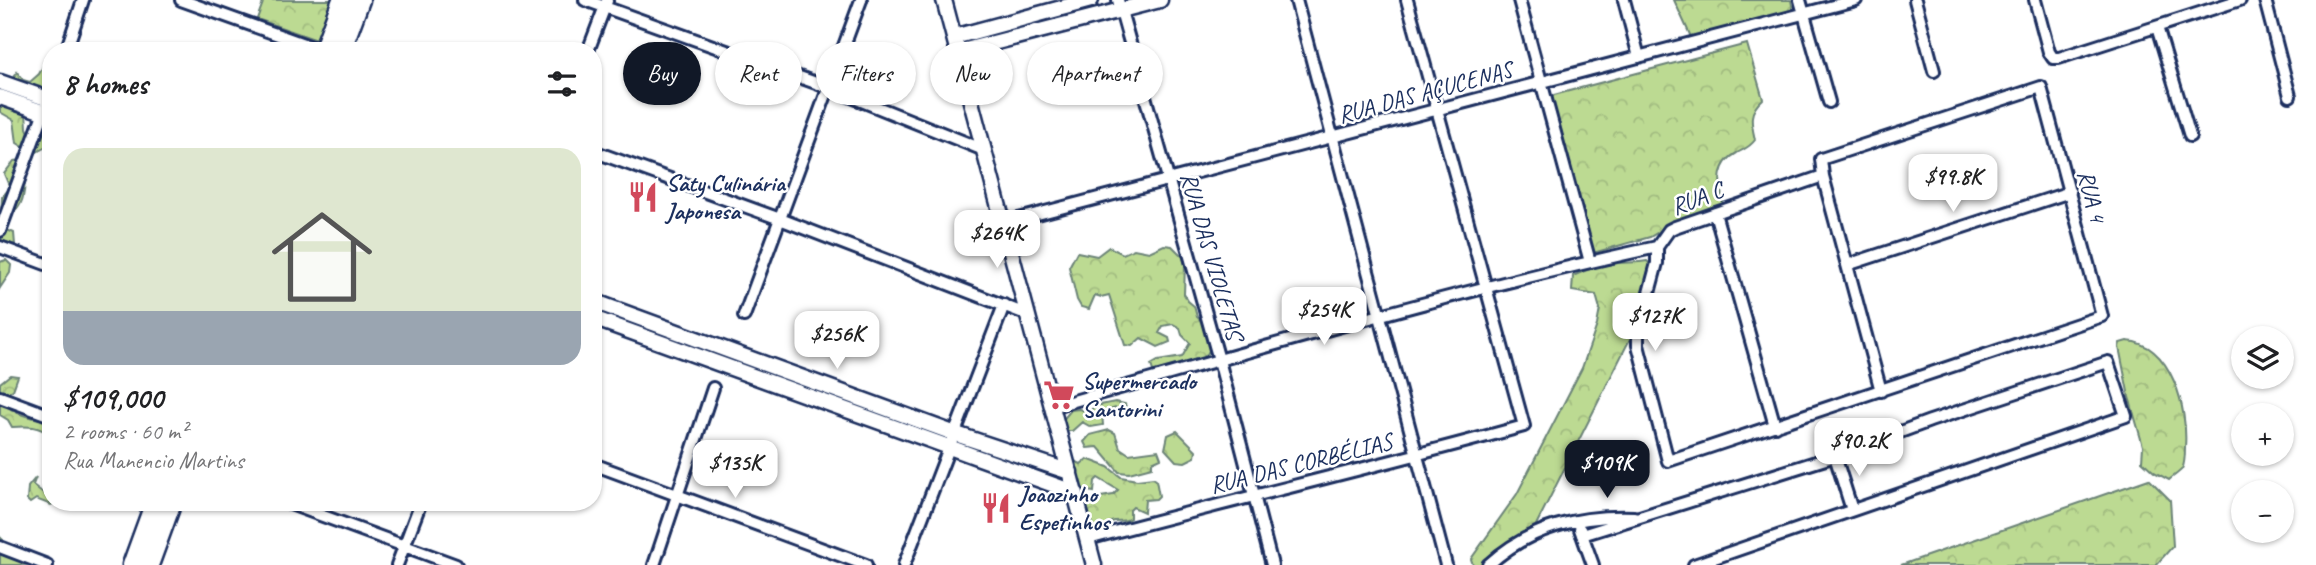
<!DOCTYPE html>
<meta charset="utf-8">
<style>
:root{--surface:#fff;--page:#f6f6f6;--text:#202124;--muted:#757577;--line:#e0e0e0;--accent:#111827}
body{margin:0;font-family:Caveat,sans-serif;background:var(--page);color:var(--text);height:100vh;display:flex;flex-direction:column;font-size:26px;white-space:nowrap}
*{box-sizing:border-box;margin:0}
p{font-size:23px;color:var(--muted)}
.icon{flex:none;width:38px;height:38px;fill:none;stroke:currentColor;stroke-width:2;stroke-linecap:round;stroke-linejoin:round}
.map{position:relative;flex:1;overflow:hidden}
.sheet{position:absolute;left:42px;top:42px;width:560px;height:469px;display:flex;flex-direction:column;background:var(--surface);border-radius:28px;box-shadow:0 2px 5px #0004}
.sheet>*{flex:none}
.guide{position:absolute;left:623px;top:42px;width:665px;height:63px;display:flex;gap:14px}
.controls{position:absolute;left:2231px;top:326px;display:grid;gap:14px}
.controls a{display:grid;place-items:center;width:63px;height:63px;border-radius:50%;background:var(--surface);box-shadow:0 2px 5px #0004;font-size:35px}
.price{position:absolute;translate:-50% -60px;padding:0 16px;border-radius:14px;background:#fff;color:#222;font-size:23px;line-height:46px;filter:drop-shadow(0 2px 4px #0008)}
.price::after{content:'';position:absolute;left:50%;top:42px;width:21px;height:16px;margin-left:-10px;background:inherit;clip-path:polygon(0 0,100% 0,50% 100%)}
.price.active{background:var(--accent);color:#fff}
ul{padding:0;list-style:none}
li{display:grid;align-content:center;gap:14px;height:371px;padding:0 21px}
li+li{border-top:2px solid var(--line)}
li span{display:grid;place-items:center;height:217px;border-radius:21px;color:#555}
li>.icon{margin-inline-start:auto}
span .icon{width:126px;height:126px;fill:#fffc;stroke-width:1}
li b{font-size:30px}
h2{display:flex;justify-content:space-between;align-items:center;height:84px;padding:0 21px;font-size:30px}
.tag{padding:0 24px;border-radius:32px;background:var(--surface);box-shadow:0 2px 5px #0004;font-size:24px;line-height:63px}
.tag.active{background:var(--accent);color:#fff}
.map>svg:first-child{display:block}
.forest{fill:url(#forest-crowns);stroke:#6c8478;stroke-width:2}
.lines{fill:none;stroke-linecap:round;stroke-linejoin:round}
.minor-casing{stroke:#1b2f5e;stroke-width:16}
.tertiary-casing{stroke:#1b2f5e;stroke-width:19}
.primary-casing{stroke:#1b2f5e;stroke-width:23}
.minor{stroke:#fff;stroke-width:10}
.tertiary{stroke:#fff;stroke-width:14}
.primary{stroke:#fff;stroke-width:18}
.labels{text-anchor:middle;stroke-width:5;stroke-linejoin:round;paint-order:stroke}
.street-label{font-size:24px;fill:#1b2f5e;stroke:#fff}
.poi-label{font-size:24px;font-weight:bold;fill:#1b2f5e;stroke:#fff;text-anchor:start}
</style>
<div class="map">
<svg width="2316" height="565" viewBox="0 0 2316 565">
<defs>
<pattern id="forest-crowns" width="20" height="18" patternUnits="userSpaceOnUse" patternTransform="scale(1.75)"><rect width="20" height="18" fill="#bcda92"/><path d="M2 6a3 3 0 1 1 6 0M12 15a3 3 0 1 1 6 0" fill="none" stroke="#a1bb80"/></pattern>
</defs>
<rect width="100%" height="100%" fill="#fff"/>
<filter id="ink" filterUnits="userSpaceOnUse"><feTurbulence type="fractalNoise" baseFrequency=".0143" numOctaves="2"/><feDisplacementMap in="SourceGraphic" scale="14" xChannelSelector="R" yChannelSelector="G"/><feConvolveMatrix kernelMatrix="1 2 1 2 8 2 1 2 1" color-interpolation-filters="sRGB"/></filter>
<g filter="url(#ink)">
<path class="forest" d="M264,0h67l-14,40 -60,-21z
M1674,0h117l2,10 -5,3 -97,24z
M1747,44l16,55c-15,13 -12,23 -8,41 -6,8 -10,8 -18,13 -21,11 -18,30 -14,50l-6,5 -40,13 -27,16 -57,16 -43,-154 4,-4z
M51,52c0,18 -7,33 -9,51l-16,8 1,17 3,7 13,-8h8v17l-14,8 -12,-4 -8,-5 -3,-23 -14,-8v-25l25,-1 -1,-4 -11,-4 4,-6 6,8 7,2 9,-8z
M22,160c4,17 6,47 -13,55l-4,7 2,8 7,3 1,12 -15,-5 2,-43 8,-9 -6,-14 10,-13z
M1164,245l8,1 11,11 2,8 -1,29 4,7 6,5 3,11 6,5 7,27 -4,7 -5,3 -45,12h-3l-2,-6 7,-4 24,-4 8,-14 -8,-8 -2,-7 -7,-4 -10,2 -4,7 10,5 1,4 -12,5 -17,-9 -9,8 -7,-1 -16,-50 -8,2 -6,-2 -6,14 -8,-2 -4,-7 -8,-33 8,-15 20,4 12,-9 14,7 11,-5 15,3z
M6,260l5,5 -1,8 -10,15v-26z
M1647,261l6,6 -20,66 -100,198 -50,34h-10l-2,-6 46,-65 65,-126 15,-43 3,-16 -4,-14 -24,-4 1,-15c14,-7 29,-11 45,-13 10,-1 19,0 29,-2z
M2127,341c45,3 61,69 58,106 0,6 0,17 -3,22 -3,4 -10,8 -13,11l-15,-8 -12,-11 1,-15 -14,-49 -10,-50 1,-4z
M10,375l8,1 -5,14 -8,4 -2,7c10,15 31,17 48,20v15c-12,-11 -24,-10 -39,-9l-4,-7 -8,-5v-32z
M1115,402l10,2 1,3 -4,4 -7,-3 -13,5 1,12 -12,2 -9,-5 -10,9h-6l-5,-9 10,-12 8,-1 9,3 8,-6z
M1109,430l6,3 5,15 9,6 29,-4 3,8 -9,4v5l-23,6 -10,-1 -21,-25 -11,1 -3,-6 6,-7z
M1177,431l19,19 -1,7 -10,5 -9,-1 -11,-12 3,-14z
M1087,459l21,8 13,10 16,3 16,-2 3,2 3,16 -3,3 -11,1 -1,12 -11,-5 -3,3v8c-6,5 -12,1 -19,4l-2,8 -10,1 -12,-10 -2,-16 14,-5 2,-3 12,-2 5,-5 -20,-12 -3,3 -1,11 -11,-2 -6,-16v-12l4,2z
M36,477l-3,8 18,14v3l3,1 -3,2 -15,-6 -6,4 -3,-3 1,-13z
M2149,479l21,21 3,46 -17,19h-255z
M0,537l3,3 1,7 30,18h-34z"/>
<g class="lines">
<defs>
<path id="minor" d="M181,0l142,51
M585,0l242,87 157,63
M1118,0l101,360 53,205
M1296,0l150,565
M1519,0l71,262
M1624,0l15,57
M1800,0l29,102
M1915,0l19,71
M2035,0l14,52 4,6h6l181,-58
M2265,0l25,96
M2157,27l33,109
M66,51l17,-51
M588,51l19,-50
M593,151l187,68 246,95
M1715,213l60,213
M1003,223l853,-223
M0,231l46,-125
M0,247l51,19
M1657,247v16l-19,71v11l30,116 434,-145 -61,-229 -220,72 2,17 58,215
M1847,265l223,-73
M744,316l117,-316
M0,397l51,19
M1052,407c201,-56 401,-116 605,-160l12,-17 6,-3 148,-51
M1835,456l17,54
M593,464l273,101
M285,502l171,63
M1580,529l13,36
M1582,535l253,-79 95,-35 178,-59 18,54 -432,149
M1088,539c145,-39 291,-73 436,-113l-117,-426
M0,547l47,18
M397,565l24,-63
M654,565l59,-177
M904,565l100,-260
M1488,565c42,-38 90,-50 146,-48"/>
<path id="tertiary" d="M944,0l150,565
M954,37l137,-37
M958,52l202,-52
M0,82l51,18
M0,97l51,18
M593,301l363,133 114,38
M593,318l483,175"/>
<path id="primary" d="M323,51l19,-51
M341,51l19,-51
M132,565l23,-63
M149,565l23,-63"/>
</defs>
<use href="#minor" class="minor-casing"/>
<use href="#tertiary" class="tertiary-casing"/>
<use href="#primary" class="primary-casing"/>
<use href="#minor" class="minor"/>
<use href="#tertiary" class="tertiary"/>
<use href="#primary" class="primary"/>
</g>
</g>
<defs>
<symbol id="restaurant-bare" viewBox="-9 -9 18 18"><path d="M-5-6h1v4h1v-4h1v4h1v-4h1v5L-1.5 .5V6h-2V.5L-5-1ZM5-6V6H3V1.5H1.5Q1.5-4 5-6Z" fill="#d1495b" stroke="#fff" stroke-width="2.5" paint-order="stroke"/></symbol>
<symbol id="supermarket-bare" viewBox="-9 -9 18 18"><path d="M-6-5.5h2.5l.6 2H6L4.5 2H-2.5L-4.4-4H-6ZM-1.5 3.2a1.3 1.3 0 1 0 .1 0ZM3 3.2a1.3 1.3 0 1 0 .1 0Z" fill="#d1495b" stroke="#fff" stroke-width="2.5" paint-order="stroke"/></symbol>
</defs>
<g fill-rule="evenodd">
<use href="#restaurant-bare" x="621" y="175" width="44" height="44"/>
<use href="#supermarket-bare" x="1037" y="373" width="44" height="44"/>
<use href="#restaurant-bare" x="974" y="486" width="44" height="44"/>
</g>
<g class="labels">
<g class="street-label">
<text transform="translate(1425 92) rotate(-15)" y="8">RUA DAS AÇUCENAS</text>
<text transform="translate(2092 196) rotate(75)" y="8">RUA 4</text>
<text transform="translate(1697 198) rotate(-21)" y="8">RUA C</text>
<text transform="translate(1212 256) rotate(74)" y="8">RUA DAS VIOLETAS</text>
<text transform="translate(1301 463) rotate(-14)" y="8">RUA DAS CORBÉLIAS</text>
</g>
<g class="poi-label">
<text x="666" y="191">Saty Culinária<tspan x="666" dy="28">Japonesa</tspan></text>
<text x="1082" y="389">Supermercado<tspan x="1082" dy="28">Santorini</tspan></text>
<text x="1019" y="502">Joaozinho<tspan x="1019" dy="28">Espetinhos</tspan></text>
</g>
</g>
</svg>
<div class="controls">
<a><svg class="icon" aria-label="layers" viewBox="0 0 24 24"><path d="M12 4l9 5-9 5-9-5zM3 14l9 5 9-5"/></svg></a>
<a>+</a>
<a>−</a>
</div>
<b class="price" style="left:1953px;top:214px">$99.8K</b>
<b class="price" style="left:997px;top:270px">$264K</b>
<b class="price" style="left:1324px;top:347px">$254K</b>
<b class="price" style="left:1655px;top:353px">$127K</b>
<b class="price" style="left:837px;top:371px">$256K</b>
<b class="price" style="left:1859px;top:478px">$90.2K</b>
<b class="price" style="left:735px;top:500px">$135K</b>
<b class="price active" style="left:1607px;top:500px">$109K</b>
<div class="guide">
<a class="tag active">Buy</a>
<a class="tag">Rent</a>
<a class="tag">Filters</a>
<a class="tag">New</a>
<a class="tag">Apartment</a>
</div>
<section class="sheet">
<h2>8 homes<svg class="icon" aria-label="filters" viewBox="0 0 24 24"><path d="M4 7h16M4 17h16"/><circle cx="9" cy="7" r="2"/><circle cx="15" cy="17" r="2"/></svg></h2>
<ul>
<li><span style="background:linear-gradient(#dfe7d0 75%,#9aa5b1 0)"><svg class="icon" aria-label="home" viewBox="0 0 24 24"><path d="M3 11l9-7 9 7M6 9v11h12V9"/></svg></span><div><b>$109,000</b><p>2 rooms · 60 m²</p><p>Rua Manencio Martins</p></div></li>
</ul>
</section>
</div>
